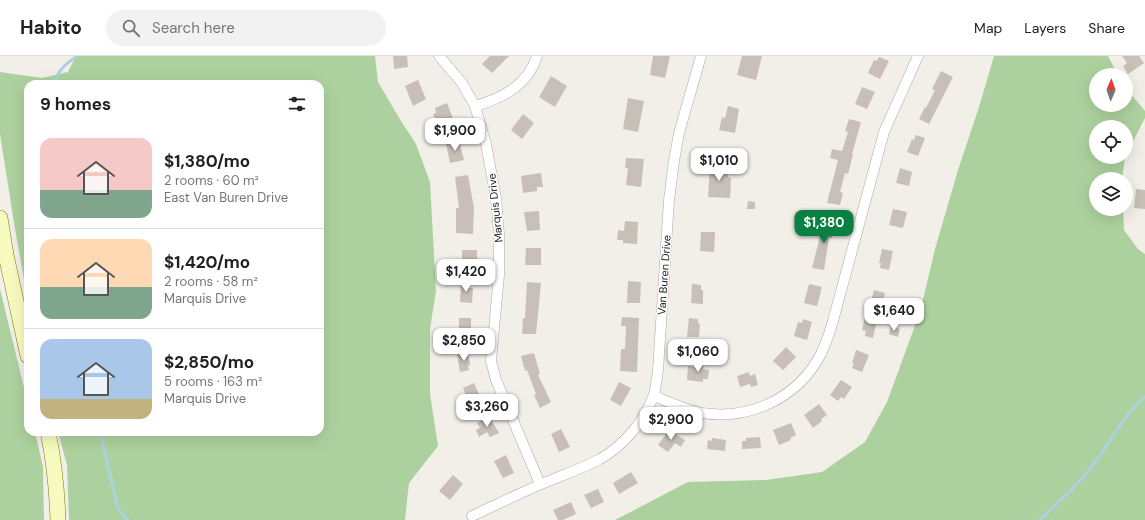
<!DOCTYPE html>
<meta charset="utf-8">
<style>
:root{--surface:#fff;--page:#f2f2f2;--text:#202124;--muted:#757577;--line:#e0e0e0;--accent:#0b8043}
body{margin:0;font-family:"DM Sans",sans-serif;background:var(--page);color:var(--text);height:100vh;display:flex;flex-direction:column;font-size:15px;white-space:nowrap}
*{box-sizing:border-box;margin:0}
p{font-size:13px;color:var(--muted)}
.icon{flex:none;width:22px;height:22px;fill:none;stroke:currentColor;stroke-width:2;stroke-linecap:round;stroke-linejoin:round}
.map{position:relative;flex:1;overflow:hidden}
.details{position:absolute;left:24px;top:24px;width:300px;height:356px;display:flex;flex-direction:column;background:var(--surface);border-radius:12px;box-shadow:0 4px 16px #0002}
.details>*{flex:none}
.needle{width:26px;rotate:2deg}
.controls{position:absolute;left:1089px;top:12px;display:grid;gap:8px}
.controls a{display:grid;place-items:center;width:44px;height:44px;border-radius:50%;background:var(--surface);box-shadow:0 4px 16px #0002;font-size:20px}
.price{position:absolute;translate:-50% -34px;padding:0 9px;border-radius:8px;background:#fff;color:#222;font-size:13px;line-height:26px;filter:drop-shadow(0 1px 2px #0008)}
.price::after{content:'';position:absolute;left:50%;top:24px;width:12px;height:9px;margin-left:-6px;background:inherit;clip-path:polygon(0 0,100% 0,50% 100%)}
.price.active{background:var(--accent);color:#fff}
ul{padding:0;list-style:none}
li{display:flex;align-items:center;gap:12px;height:100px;padding:0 16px}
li+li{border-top:1px solid var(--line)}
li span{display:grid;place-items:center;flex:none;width:112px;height:80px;border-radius:12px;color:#555}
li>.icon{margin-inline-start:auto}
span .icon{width:48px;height:48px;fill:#fffc;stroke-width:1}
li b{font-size:17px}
h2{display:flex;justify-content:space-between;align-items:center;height:48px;padding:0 16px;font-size:17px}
header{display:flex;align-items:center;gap:24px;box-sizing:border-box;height:56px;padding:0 20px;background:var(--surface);border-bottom:1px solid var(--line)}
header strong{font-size:19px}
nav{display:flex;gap:22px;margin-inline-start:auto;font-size:14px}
.search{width:280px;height:36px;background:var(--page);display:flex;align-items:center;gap:10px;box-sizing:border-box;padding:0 14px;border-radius:22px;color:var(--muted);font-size:15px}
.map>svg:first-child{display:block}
.forest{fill:#add19e}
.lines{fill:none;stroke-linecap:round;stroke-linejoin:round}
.stream{stroke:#aad3df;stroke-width:3}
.building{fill:#c7bfb8}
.street-casing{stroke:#a9a9a9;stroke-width:11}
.secondary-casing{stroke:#707d05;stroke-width:16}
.street{stroke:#fff;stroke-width:10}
.secondary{stroke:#f7fabf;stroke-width:15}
.labels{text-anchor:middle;stroke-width:3;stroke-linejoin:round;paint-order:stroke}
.street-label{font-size:11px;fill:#222;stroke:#fff}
</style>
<header>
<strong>Habito</strong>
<div class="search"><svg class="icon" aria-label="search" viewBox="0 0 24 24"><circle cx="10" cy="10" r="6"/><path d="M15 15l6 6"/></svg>Search here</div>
<nav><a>Map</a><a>Layers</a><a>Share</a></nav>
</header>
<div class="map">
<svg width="1145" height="464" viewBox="0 0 1145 464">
<rect width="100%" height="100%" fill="#f2efe9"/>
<path class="forest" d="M76,0h299l3,26 23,39 15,23 14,38 6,109 -6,38v65l8,52 -29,37 -4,37h-336l-2,-55 -9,-33h262v-348h-292v218l-14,-79 -14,-89v-62l42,6 26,-6z
M994,0h114l10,19h-22v30h30v-17l19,23v7l-19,37v-28h-30v30h29l-3,22h-26v30h27l1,21 14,19 7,5v266h-530l73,-38 78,-2 56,-8 43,-30 22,-40 33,-90 15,-63 23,-79 21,-63z
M0,233l28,115v28h7l8,35 1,53h-44z"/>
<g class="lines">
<path class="stream" d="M55,28c1,-13 12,-21 22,-28
M100,376l18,76 6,9 4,3
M1039,464c19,-17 38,-34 54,-55 17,-22 30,-50 52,-68"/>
</g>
<path class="building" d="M393,0h14l1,11 -14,2z
M490,0h19l-17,17 -10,-9z
M653,0h17l-5,22 -15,-3z
M742,0h20l-6,24 -19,-5z
M1122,0h17l5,7 -16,11 -5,-8 4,-3z
M879,1l10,4 -9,18 -12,-6 6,-13 3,1z
M941,15l12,6 -24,47 -10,-5 6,-12 1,1 9,-18 -3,-1z
M551,20l16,10 -12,21 -16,-10z
M418,24l8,19 -13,7 -8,-20z
M862,31l13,5 -8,17 -12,-5z
M628,42l16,3 -6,31 -15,-3z
M447,47l7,18 -15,6 -6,-13 3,-1 -1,-5z
M728,50l11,3 -4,24 -16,-3 3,-13 3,1z
M523,58l11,9 -12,16 -11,-9z
M849,63l12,3 -9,32h1l-5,20 -3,-1 -5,19 3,1 -3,12 -13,-2 11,-43 -8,-2 2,-9 10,2 6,-19 -3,-1z
M916,79l9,3 -7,18 -11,-4 5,-13 2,1z
M459,85l5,19 -14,3 -4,-19z
M626,102l18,1 -3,28 -15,-2 2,-17h-3z
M710,108l19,2 -1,11 3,1 -1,20 -22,-1z
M900,112l12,4 -3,14 -13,-3z
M541,117l2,14h-6v4l-14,2 -2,-17z
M468,119l6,33 -1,26 -17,-1v-25h3l-4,-31z
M1136,133l9,1v19l-11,-1z
M748,145l7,1v7h-8z
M893,153l14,3 -4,16 -14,-3z
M539,155l1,19 -13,1 -3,-19z
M827,162l8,2 -2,5 2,1 -3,12h-3l-5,32 -12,-2 12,-47h2z
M625,165l13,1 -1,22 -14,-1v-3h-6l1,-10 6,1z
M701,176h14l-1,20 -14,-1z
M526,192h15v17h-16z
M882,193l11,2 -4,19 -9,-2 1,-5h-2z
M462,194h15v18h-15z
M628,225l13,1 -1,21h-13z
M527,226l14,1 -5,51h-14l1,-16h2z
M461,227h9v5h3l-1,15 -12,-1z
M692,228l9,1v5h2v14l-12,-1z
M809,228l13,3 -5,19 -13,-3z
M874,234l11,3 -3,14 -2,-1 -7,32 -8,-2 1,-5 -4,-1 3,-13h2z
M622,261l17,1 -2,54 -17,-1 1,-22h4l1,-23h-5z
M459,262h12v15h-4v3h-8z
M689,262l9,1v4l2,1 -1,13h-12z
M803,263l9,3 -5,18 -13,-4 4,-14 4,1z
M891,270l9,3 -2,8 -9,-3z
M786,291l10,10 -13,13 -10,-9z
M856,294l13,5 -7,17 -10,-4 2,-5h-2z
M468,296l2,13 -2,1 1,4 -9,2 -3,-18z
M534,297l6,21 -2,1 13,27 -11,6 -6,-13 2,-1 -9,-24 -2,1 -4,-15z
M694,306h10l-1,7 6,1 -1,9h-5v3l-16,-2 1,-14 6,1z
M749,316l1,4 5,-2 3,11 -7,2 -1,-3 -10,3 -3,-11z
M841,324l11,7 -8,12 -3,-2 -3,4 -8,-6z
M619,326l12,6 -10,18 -11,-6z
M474,327l9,20 -12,5 -8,-20z
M819,348l8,11 -6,4 1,2 -9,7 -9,-13z
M489,360l10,17 -9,4 -3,-5 -8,5 -3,-7 4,-2 -3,-5z
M791,367l5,12 -6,3 1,2 -12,5 -6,-15z
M561,373l9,18 -11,5 -8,-18z
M669,374l16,10 -4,7 -6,-4 -7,9 -10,-7z
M760,381l1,11 -19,1v-8h4v-3z
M712,382l14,2 -1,11 -18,-2 1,-9 4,1z
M506,399l8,18 -11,5 -9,-17z
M631,416l7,11 -19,11 -6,-11z
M453,419l10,9 -13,16 -11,-9z
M598,433l6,13 -13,6 -7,-13z
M571,446l5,12 -13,6h-5l-5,-10z"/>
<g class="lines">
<defs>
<path id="street" d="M439,0l23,27 13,23 11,38 10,54 3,36v41l-8,86 5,19 44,104
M475,50c28,-8 53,-21 62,-50
M654,340c15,6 32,14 48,17 46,7 91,-13 115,-52 8,-13 12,-26 16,-40l51,-189 34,-76
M472,460c24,-11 48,-23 72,-33 19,-8 39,-15 56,-24 23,-13 46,-39 54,-65 2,-7 3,-16 4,-24l11,-170 5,-39 5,-28 22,-77"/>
<path id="secondary" d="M0,162l6,37 22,101
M48,376c6,29 9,58 10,88"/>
</defs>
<use href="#street" class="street-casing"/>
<use href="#secondary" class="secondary-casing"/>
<use href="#street" class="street"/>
<use href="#secondary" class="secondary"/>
</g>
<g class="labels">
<g class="street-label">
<text transform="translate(495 152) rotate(-96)" y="4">Marquis Drive</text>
<text transform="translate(664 219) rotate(-86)" y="4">Van Buren Drive</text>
</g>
</g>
</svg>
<div class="controls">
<a><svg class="needle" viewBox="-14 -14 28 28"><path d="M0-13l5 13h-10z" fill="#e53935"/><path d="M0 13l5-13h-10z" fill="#757577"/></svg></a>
<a><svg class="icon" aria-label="locate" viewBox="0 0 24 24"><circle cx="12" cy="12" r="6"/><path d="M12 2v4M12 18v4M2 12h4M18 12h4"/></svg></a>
<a><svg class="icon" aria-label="layers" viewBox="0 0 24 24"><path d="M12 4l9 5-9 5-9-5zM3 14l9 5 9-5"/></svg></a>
</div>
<b class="price" style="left:455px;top:96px">$1,900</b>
<b class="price" style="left:719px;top:126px">$1,010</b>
<b class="price active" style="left:824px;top:188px">$1,380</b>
<b class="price" style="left:466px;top:237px">$1,420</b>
<b class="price" style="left:894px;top:276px">$1,640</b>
<b class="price" style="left:464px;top:306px">$2,850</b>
<b class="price" style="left:698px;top:317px">$1,060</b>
<b class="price" style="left:487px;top:372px">$3,260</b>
<b class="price" style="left:671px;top:385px">$2,900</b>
<section class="details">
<h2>9 homes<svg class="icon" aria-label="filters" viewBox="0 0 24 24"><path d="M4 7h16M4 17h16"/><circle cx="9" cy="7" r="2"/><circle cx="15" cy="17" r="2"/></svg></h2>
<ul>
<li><span style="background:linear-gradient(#f6c9c9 65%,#7fa58c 0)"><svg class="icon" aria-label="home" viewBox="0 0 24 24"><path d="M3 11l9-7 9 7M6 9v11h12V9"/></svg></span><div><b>$1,380/mo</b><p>2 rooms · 60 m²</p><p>East Van Buren Drive</p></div></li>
<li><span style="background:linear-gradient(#ffd9b3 60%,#7fa58c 0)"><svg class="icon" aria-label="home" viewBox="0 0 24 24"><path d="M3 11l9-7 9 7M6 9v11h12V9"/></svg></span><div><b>$1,420/mo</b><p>2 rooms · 58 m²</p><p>Marquis Drive</p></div></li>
<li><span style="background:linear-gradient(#a9c7e8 75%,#c2b280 0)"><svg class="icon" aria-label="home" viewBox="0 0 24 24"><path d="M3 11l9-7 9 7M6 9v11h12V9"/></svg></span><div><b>$2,850/mo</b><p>5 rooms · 163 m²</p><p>Marquis Drive</p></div></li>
</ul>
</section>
</div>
